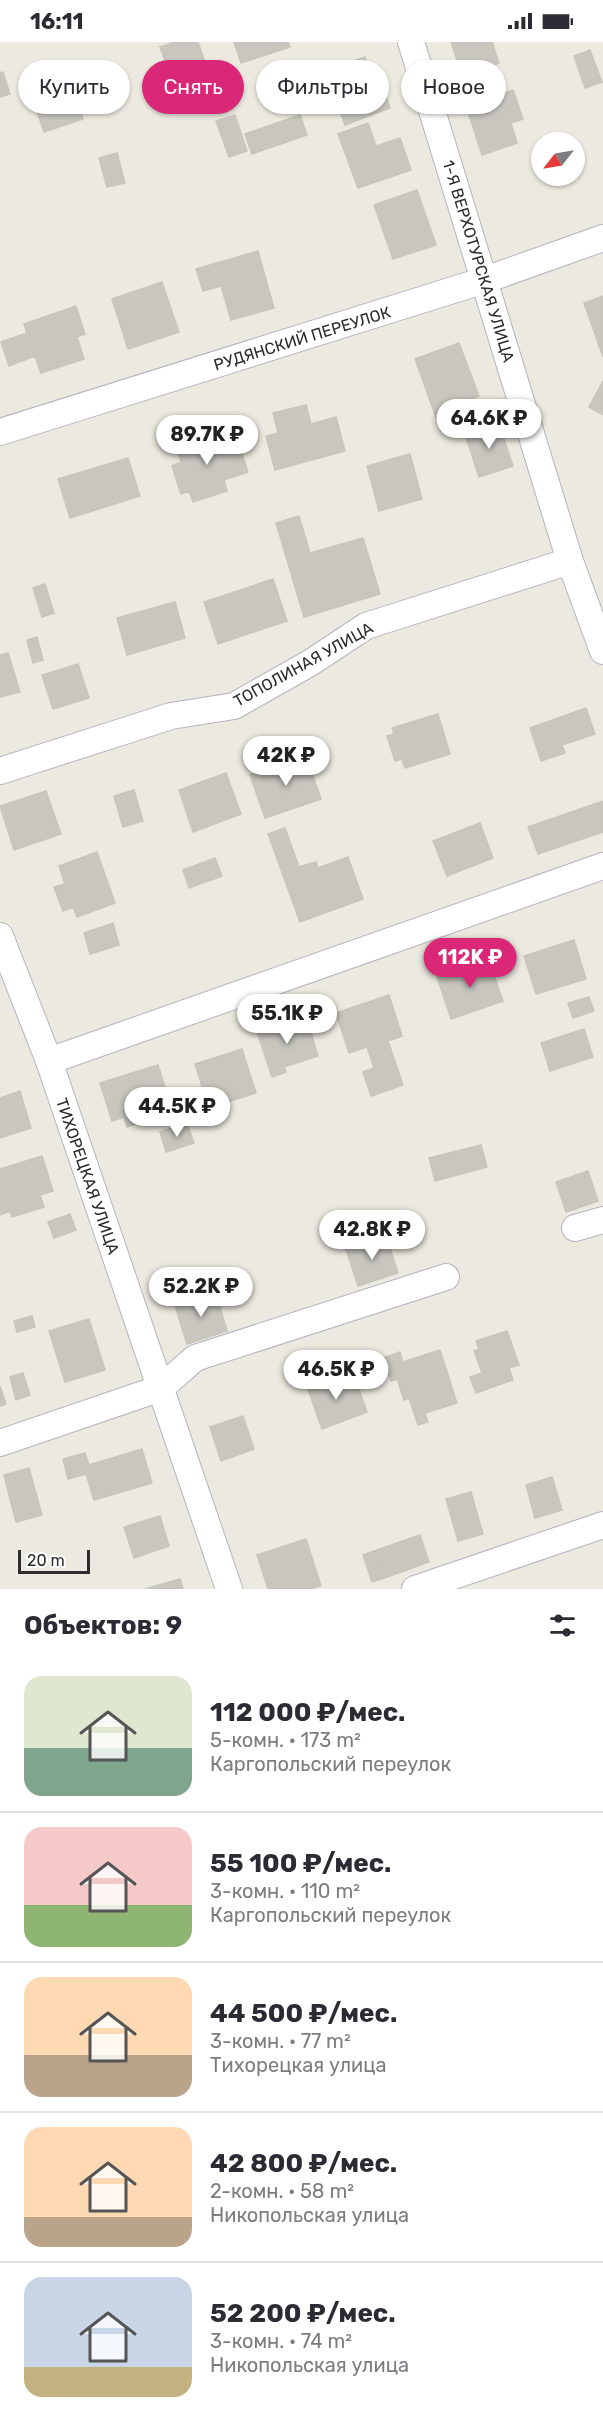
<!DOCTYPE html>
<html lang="ru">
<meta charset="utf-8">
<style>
:root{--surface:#fff;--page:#f7f7f7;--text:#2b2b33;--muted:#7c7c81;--line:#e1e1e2;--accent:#db2777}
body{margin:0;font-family:Rubik,sans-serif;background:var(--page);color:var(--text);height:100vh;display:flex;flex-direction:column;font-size:22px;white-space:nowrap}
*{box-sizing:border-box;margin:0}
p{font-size:20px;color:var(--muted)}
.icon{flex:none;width:33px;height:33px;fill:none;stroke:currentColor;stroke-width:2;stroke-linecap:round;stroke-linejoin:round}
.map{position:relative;height:1547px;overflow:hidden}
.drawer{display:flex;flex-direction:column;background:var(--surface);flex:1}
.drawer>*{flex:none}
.hud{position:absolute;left:18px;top:18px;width:567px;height:54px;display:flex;gap:12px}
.needle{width:39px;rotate:239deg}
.tools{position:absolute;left:531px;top:90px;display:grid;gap:12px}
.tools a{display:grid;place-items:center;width:54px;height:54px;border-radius:50%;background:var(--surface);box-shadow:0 2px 4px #0004;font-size:30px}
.scale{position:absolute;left:18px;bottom:15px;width:72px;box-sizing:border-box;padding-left:6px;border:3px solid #2c2c2c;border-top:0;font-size:16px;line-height:21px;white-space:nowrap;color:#2c2c2c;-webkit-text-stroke:4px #fff;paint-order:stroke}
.price{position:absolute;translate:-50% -51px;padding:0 14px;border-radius:21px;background:#fff;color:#222;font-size:20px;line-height:39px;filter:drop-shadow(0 2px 3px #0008)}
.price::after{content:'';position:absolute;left:50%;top:36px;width:18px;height:14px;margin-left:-9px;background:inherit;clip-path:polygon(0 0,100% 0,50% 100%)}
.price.active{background:var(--accent);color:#fff}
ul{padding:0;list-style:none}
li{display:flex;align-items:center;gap:18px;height:150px;padding:0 24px}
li+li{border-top:2px solid var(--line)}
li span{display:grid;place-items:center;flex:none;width:168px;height:120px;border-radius:18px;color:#555}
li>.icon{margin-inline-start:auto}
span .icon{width:72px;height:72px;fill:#fffc;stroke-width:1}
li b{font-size:26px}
h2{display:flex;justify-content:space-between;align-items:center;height:72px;padding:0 24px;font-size:26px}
.tag{padding:0 21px;border-radius:27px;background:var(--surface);box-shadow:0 2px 4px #0004;font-size:21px;line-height:54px}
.tag.active{background:var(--accent);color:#fff}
.status{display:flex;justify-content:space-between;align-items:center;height:42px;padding:0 30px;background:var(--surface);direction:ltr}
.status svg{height:16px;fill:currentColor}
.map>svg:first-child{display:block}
.building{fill:#c8c6bf;stroke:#c7c6ba;stroke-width:1.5}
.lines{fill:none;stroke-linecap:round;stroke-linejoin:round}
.street-casing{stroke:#b4b3be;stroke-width:28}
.street{stroke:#fff;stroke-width:26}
.labels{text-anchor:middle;stroke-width:6;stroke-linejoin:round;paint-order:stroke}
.street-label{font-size:16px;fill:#2c2c2c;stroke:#fff}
</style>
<div class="status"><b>16:11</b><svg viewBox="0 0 49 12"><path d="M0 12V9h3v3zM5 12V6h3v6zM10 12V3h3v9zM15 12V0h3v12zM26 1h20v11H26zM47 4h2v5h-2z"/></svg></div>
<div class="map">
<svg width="603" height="1547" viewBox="0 0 603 1547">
<rect width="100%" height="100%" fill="#eceae0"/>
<path class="building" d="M175,0h23l12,34 -35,12 -15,-41z
M234,0h54l2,5 -49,16z
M451,0h41l7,21 -37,13z
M590,8l12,32 -17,6 -11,-32z
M365,15l9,25 6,-3 10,29 -45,17 -20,-54z
M3,30l7,22 -10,3v-24z
M72,43l11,34 -39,13 -12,-35z
M513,48l10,29 -12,4 6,20 -35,12 -16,-49z
M235,73l12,36 -18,6 -13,-36z
M300,73l7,20 -55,19 -7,-20z
M368,81l8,23 24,-8 11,32 -53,18 -20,-54z
M117,111l8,30 -18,4 -8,-29z
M417,148l19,55 -43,14 -19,-54z
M258,209l16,57 -43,12 -10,-34 -18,5 -7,-22z
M162,240l17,50 -51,17 -16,-50z
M603,254v61l-19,-54z
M76,264l9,28 -8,3 7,22 -43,14 -6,-17 -26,10 -8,-24 26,-9 -3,-9z
M459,301l20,53 -21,8 6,19 -23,8 -26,-72z
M603,339v34l-14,-8z
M306,363l5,19 25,-7 9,34 -70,19 -9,-34 12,-3 -5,-20z
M499,382l14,42 -34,11 -14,-43z
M209,388l6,19 23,-7 10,30 -24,8 3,11 -34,11 -4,-11 -8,3 -9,-28 9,-4 -3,-10 4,-1 -4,-12z
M410,412l12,45 -43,12 -12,-45z
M128,416l12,38 -70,22 -12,-39z
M299,474l11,37 53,-15 17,56 -76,23 -28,-94z
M273,537l14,42 -69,23 -14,-42z
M45,542l9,29 -12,4 -9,-29z
M175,560l10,36 -58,17 -10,-37z
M37,595l6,23 -10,3 -6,-23z
M8,611l12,39 -20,5v-42z
M78,622l11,34 -36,11 -11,-34z
M586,666l9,26 -33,11 3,8 -24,8 -11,-33z
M438,672l12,40 -45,14 -3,-9 -7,2 -8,-25 7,-2 -2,-6z
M306,714l15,43 -56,19 -15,-43z
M226,731l15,41 -48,18 -14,-42z
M134,748l9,31 -20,6 -9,-31z
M46,749l15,43 -47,16 -14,-44z
M603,759v31l-65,22 -10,-27z
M480,781l13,35 -46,18 -14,-35z
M285,786l14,39 17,-5 2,6 30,-11 15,42 -63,23 -32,-88z
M97,810l18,51 -38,14 -4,-10 -10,4 -9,-24 11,-3 -6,-18z
M215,816l7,18 -33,12 -6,-18z
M113,881l6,22 -29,9 -6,-21z
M574,898l12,39 -50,15 -12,-38z
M488,917l15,42 -52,18 -14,-42z
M389,953l13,41 -14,5 15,44 -32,11 -8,-24 11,-4 -7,-21 -18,6 -13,-40z
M589,955l5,14 -21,7 -5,-15z
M306,974l12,40 -34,11 2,5 -14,5 -15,-45z
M584,987l9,28 -43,14 -9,-28z
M242,1007l14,44 -47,15 -14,-44z
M158,1023l11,34 -26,9 4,12 -20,7 -3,-10 -12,4 -12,-38z
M20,1049l11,37 -31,10v-40z
M187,1081l7,20 -28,9 -6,-20z
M481,1103l6,22 -52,14 -6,-23z
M42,1114l11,35 -13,4 4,12 -32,10 -2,-6 -10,4v-46z
M588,1129l10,30 -32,11 -10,-30z
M70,1172l6,16 -22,8 -6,-16z
M386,1194l12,37 -40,13 -12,-37z
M216,1251l11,38 -40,13 -12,-38z
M32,1274l3,11 -18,5 -3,-11z
M89,1277l16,51 -40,12 -16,-51z
M507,1289l12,34 -10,3 4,12 -37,13 -6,-16 12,-4 -8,-22 5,-2 -3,-8z
M440,1308l17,53 -32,10 3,9 -10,3 -9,-27 -5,2 -7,-21 -6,2 -8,-23 17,-6 3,10z
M23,1331l7,22 -14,5 -6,-23z
M323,1333l5,12 27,-10 12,35 -45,17 -17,-48z
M0,1344l6,18 -6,2z
M243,1374l11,33 -33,12 -11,-34z
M142,1407l10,34 -58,17 -8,-26 -18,5 -5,-20 22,-6 4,12z
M29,1426l13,47 -26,7 -12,-47z
M552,1435l10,33 -27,8 -9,-33z
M471,1450l12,42 -25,7 -12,-42z
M160,1474l9,30 -35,12 -10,-31z
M420,1493l9,27 -42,15 -10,-27z
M306,1497l15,47 -10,3h-43l-11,-34z
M377,1508l10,27 -15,5 -9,-27z
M180,1537l3,10h-38z"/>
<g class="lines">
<defs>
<path id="street" d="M411,0l159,519 33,90
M0,390l485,-152 118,-42
M0,729l171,-55 63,-10 76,-43 56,-37 204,-65
M0,894l49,125 180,528
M49,1019l554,-195
M575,1186l28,-8
M0,1401l161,-55 34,-30 251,-81
M415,1547l188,-64"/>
</defs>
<use href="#street" class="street-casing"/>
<use href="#street" class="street"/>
</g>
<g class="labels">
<g class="street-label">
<text transform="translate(479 219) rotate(73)" y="6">1-Я ВЕРХОТУРСКАЯ УЛИЦА</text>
<text transform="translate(302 296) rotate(-17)" y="6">РУДЯНСКИЙ ПЕРЕУЛОК</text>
<text transform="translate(303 622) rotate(-29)" y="6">ТОПОЛИНАЯ УЛИЦА</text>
<text transform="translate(88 1134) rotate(71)" y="6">ТИХОРЕЦКАЯ УЛИЦА</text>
</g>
</g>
</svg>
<div class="tools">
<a><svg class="needle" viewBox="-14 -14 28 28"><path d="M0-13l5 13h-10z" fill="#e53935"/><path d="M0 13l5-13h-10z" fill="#7c7c81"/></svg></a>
</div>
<div class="scale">20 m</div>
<b class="price" style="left:489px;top:408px">64.6K ₽</b>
<b class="price" style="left:207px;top:424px">89.7K ₽</b>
<b class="price" style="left:286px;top:745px">42K ₽</b>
<b class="price active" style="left:470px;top:947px">112K ₽</b>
<b class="price" style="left:287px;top:1003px">55.1K ₽</b>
<b class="price" style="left:177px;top:1096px">44.5K ₽</b>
<b class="price" style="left:372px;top:1219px">42.8K ₽</b>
<b class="price" style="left:201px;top:1276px">52.2K ₽</b>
<b class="price" style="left:336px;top:1359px">46.5K ₽</b>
<div class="hud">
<a class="tag">Купить</a>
<a class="tag active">Снять</a>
<a class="tag">Фильтры</a>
<a class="tag">Новое</a>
</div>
</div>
<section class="drawer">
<h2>Объектов: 9<svg class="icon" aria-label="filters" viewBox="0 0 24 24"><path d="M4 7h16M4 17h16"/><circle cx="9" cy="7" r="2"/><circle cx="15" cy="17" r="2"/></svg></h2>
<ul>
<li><span style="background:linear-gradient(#dfe7d0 60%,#7fa58c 0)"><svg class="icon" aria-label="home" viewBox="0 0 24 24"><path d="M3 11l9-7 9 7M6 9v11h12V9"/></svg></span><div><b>112 000 ₽/мес.</b><p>5-комн. · 173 m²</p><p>Каргопольский переулок</p></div></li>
<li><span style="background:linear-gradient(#f6c9c9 65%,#8fb573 0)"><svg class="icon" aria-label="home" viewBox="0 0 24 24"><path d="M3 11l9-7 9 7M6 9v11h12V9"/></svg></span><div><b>55 100 ₽/мес.</b><p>3-комн. · 110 m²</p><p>Каргопольский переулок</p></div></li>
<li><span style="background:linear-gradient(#ffd9b3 65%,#b9a48a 0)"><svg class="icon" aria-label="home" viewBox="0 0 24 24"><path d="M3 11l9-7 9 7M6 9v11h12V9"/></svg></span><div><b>44 500 ₽/мес.</b><p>3-комн. · 77 m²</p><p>Тихорецкая улица</p></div></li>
<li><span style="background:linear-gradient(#ffd9b3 75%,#b9a48a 0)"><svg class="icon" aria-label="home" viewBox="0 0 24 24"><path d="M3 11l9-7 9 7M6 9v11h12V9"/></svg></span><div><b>42 800 ₽/мес.</b><p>2-комн. · 58 m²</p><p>Никопольская улица</p></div></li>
<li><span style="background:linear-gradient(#c9d6e8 75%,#c2b280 0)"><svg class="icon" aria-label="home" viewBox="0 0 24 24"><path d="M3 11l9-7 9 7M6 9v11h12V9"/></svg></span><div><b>52 200 ₽/мес.</b><p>3-комн. · 74 m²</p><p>Никопольская улица</p></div></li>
</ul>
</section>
